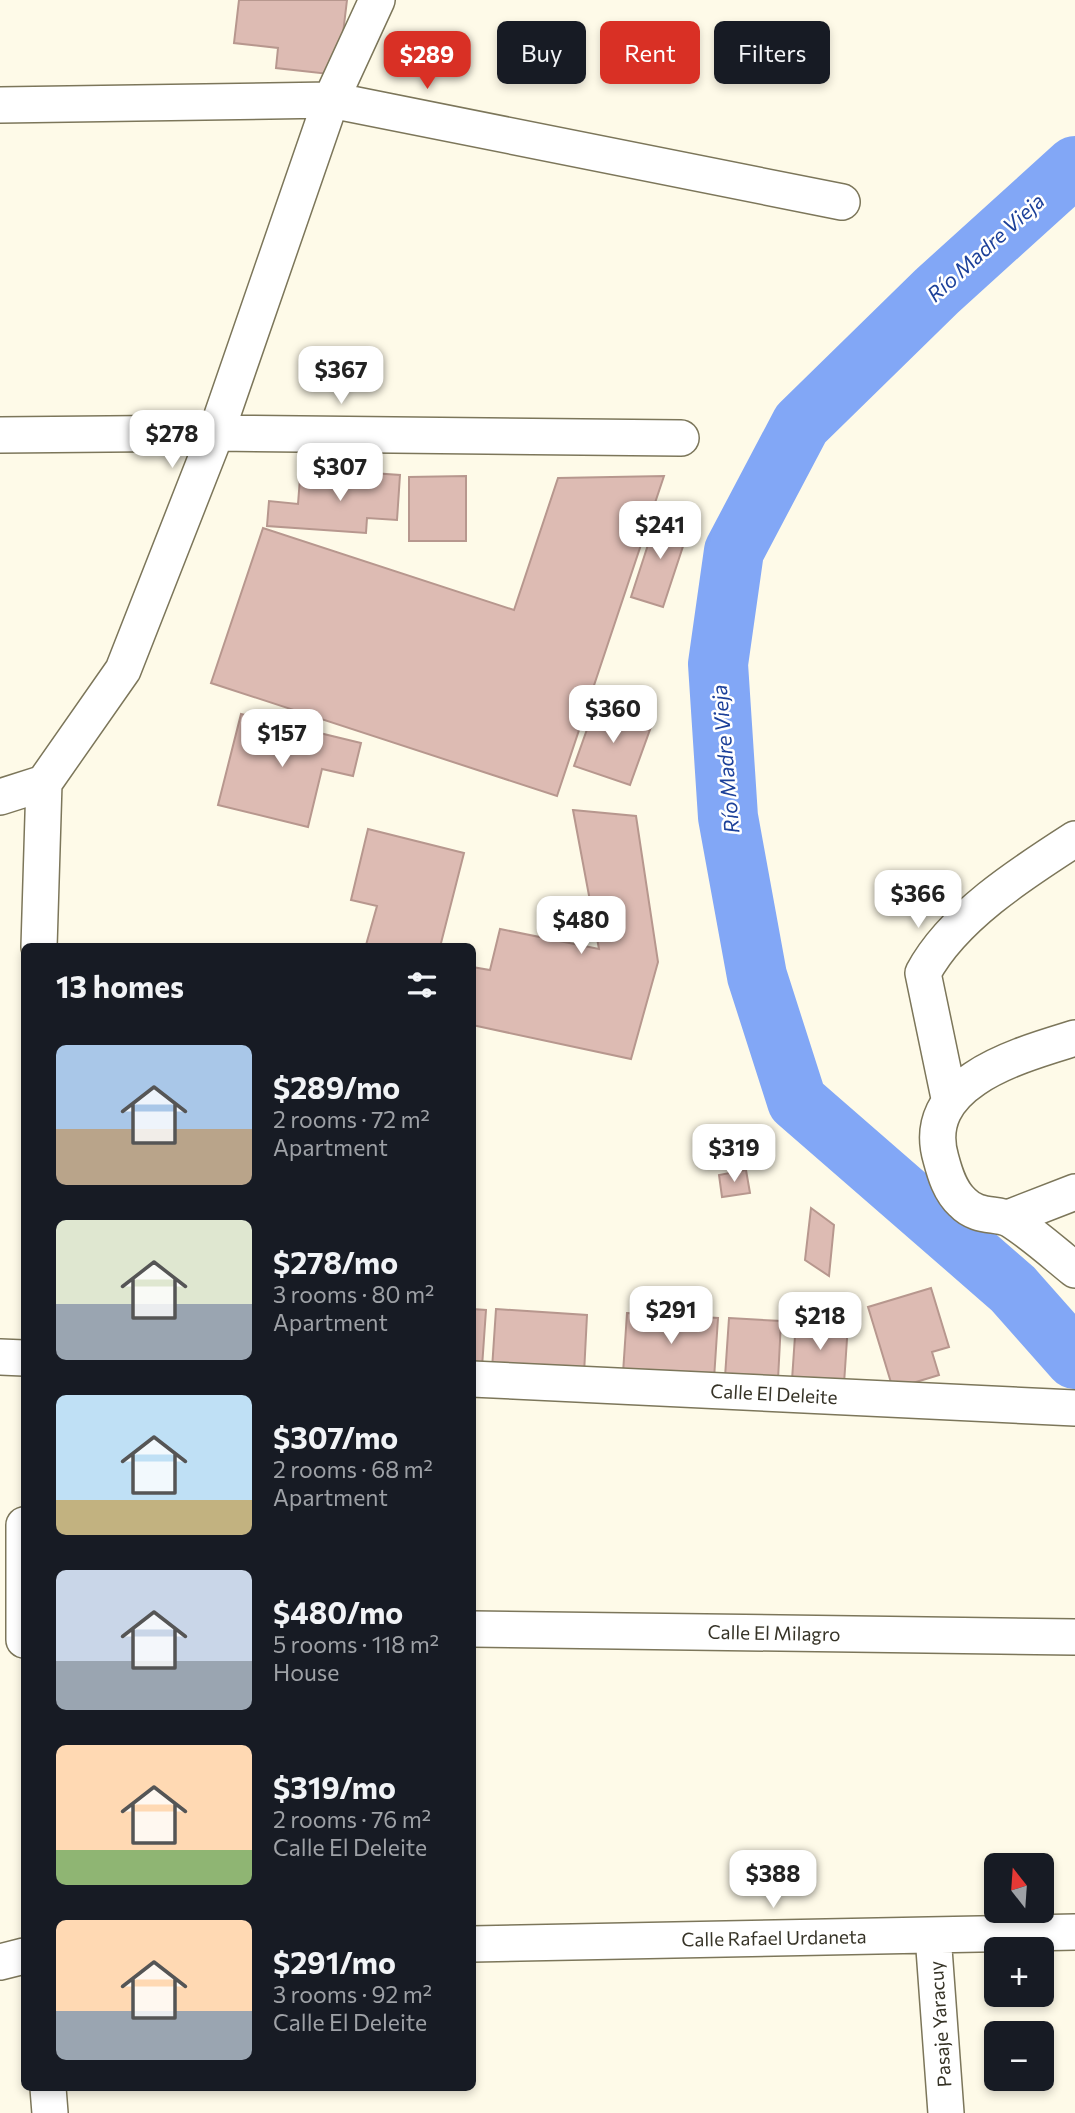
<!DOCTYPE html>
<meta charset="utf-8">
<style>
:root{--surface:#171b24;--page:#242831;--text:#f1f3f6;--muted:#9ea1a6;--accent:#d93025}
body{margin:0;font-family:Commissioner,sans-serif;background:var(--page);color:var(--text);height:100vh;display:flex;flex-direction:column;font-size:26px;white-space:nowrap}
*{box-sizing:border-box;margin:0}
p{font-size:23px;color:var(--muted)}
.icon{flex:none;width:38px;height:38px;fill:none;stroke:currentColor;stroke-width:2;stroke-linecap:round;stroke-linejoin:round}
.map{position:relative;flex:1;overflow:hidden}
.sheet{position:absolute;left:21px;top:943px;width:455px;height:1148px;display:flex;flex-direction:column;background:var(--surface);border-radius:10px;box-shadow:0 4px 10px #0003}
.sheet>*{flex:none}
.top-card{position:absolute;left:497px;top:21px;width:472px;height:63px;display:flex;gap:14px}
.needle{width:46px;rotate:343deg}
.tools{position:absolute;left:984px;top:1853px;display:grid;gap:14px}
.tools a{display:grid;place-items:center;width:70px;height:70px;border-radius:10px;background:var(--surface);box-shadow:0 4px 10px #0003;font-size:35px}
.price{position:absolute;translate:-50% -60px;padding:0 16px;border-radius:14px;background:#fff;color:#222;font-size:23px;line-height:46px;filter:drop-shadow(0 2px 4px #0008)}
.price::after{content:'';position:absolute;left:50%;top:42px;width:21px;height:16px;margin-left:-10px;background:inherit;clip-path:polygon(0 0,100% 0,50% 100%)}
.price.selected{background:var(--accent);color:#fff}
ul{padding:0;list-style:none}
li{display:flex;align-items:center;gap:21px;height:175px;padding:0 35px}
li span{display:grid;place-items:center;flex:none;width:196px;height:140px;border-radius:10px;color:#555}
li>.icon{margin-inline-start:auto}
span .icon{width:84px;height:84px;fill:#fffc;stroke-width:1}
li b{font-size:30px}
h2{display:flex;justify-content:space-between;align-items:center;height:84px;padding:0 35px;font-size:30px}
.tag{padding:0 24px;border-radius:10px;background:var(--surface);box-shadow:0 4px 10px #0003;font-size:24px;line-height:63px}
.tag.selected{background:var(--accent);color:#fff}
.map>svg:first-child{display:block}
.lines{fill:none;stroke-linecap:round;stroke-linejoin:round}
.river{stroke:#82a7f6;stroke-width:60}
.building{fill:#ddbbb3;stroke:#b7978e;stroke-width:2}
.minor-casing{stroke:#7c765a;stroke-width:38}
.minor{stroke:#fff;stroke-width:35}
.labels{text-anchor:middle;stroke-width:5;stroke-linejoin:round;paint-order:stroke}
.street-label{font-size:19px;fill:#363327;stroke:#fff}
.water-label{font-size:21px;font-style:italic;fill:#1c4099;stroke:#fff}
</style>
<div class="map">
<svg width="1075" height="2113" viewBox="0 0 1075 2113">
<rect width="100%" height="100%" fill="#fefae8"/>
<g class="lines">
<path class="river" d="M1075,166l-138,125 -136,133 -67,127 -16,113 10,153 29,159 40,125 216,188 62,70"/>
</g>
<path class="building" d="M239,0h108l-9,75 -62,-7 2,-20 -44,-5z
M343,471l57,4 -3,45 -30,-2 -1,15 -99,-7 2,-25 29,3 2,-26 42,3z
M466,476v65h-57v-64z
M664,476l-107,320 -346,-113 52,-155 251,82 44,-132z
M658,514l32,11 -27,82 -32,-10z
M596,704l56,20 -22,61 -56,-19z
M241,714l120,29 -8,33 -31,-7 -14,58 -90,-22z
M573,810l63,6 22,146 -27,97 -159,-34v-58l18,3 10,-41 99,20z
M368,829l96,24 -24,94 -74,-2 11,-39 -26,-6z
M746,1170l4,23 -28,4 -3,-22z
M811,1208l23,17 -5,51 -24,-16z
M931,1288l18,59 -17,5 7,23 -46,14 -25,-82z
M472,1309l14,1 -4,57h-10z
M496,1309l91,6 -3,59 -92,-5z
M627,1313l91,5 -4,61 -91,-6z
M729,1318l52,3 -3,59 -53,-3z
M796,1321l52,3 -4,60 -52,-4z"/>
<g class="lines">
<defs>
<path id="minor" d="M0,105l331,-5 511,102
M0,435l216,-2 465,5
M0,797l44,-14
M39,947l5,-164 79,-113 93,-237 115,-333 46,-100
M1075,1038c-55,17 -157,44 -134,121 4,15 9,32 21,43 16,17 35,10 49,18 22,14 43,33 64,50
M949,1098l-26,-125c30,-56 99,-100 152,-134
M1008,1218l67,-26
M0,1357l24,1
M472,1379l603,29
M24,1525v115
M472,1629l603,8
M933,1935l13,178
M472,1944l603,-12
M0,1962l24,-6
M48,2088l2,25"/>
</defs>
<use href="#minor" class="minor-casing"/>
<use href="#minor" class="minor"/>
</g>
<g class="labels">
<g class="street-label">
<text transform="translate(774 1394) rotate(3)" y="7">Calle El Deleite</text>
<text transform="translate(774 1633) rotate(1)" y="7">Calle El Milagro</text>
<text transform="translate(774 1938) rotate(-1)" y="7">Calle Rafael Urdaneta</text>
<text transform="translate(940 2024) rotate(-94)" y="7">Pasaje Yaracuy</text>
</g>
<g class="water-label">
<text transform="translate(986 248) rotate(-42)" y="7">Río Madre Vieja</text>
<text transform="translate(726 759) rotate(-95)" y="7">Río Madre Vieja</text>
</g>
</g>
</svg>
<div class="tools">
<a><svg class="needle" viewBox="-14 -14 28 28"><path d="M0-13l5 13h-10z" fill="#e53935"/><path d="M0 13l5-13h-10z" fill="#9ea1a6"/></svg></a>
<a>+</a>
<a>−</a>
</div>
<b class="price selected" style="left:427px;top:91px">$289</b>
<b class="price" style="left:341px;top:406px">$367</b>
<b class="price" style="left:172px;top:470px">$278</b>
<b class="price" style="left:340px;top:503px">$307</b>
<b class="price" style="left:660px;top:561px">$241</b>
<b class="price" style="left:613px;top:745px">$360</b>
<b class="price" style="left:282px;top:769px">$157</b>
<b class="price" style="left:918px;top:930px">$366</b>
<b class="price" style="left:581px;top:956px">$480</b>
<b class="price" style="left:734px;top:1184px">$319</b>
<b class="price" style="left:671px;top:1346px">$291</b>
<b class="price" style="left:820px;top:1352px">$218</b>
<b class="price" style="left:773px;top:1910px">$388</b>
<div class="top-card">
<a class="tag">Buy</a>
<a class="tag selected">Rent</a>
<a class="tag">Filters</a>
</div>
<section class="sheet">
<h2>13 homes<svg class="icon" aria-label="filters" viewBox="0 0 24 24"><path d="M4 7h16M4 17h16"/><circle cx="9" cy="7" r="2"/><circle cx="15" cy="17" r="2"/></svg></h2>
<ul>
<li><span style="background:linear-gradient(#a9c7e8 60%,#b9a48a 0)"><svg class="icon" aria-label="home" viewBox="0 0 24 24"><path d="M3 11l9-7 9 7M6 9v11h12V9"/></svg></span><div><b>$289/mo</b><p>2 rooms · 72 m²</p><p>Apartment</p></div></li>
<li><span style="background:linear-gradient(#dfe7d0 60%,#9aa5b1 0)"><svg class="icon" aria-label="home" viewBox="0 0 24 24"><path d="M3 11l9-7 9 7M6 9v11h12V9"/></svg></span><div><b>$278/mo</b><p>3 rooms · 80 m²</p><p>Apartment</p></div></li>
<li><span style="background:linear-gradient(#bfe0f5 75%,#c2b280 0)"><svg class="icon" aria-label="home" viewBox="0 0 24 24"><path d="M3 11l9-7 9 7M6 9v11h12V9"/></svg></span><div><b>$307/mo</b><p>2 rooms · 68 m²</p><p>Apartment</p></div></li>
<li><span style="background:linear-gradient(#c9d6e8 65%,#9aa5b1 0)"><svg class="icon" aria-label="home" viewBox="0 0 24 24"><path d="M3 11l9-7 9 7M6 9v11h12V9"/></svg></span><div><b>$480/mo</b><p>5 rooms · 118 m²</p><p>House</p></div></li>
<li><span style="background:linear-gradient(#ffd9b3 75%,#8fb573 0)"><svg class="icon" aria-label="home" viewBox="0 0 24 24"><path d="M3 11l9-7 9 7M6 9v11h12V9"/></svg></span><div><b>$319/mo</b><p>2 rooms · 76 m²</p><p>Calle El Deleite</p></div></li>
<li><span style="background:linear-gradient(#ffd9b3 65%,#9aa5b1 0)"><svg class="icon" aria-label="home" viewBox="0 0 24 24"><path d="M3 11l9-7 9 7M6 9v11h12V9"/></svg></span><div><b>$291/mo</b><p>3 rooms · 92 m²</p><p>Calle El Deleite</p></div></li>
</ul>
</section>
</div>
